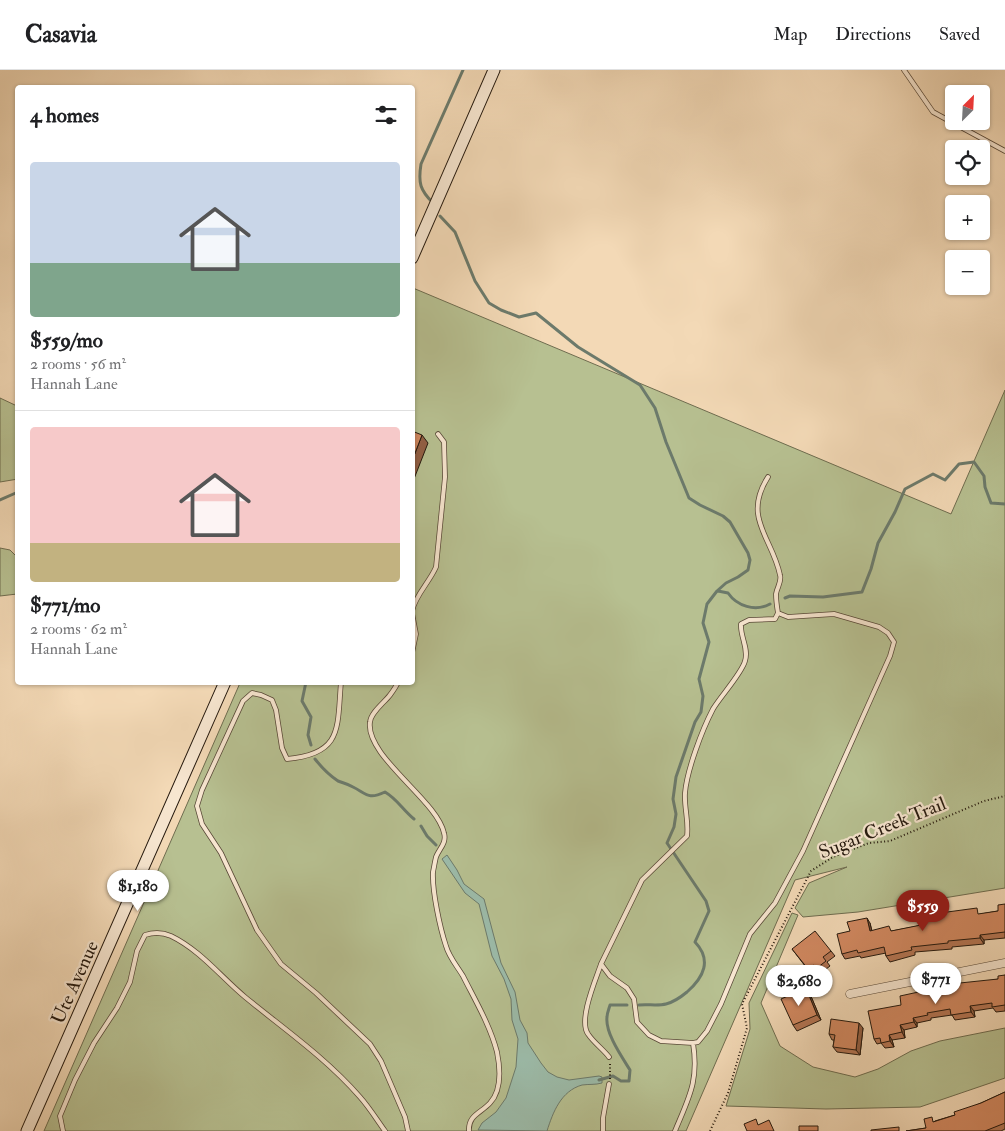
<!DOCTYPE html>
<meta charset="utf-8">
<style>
:root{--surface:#fff;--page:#f2f2f2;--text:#202124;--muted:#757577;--line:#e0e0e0;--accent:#8f2418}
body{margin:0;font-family:"IM FELL Double Pica",serif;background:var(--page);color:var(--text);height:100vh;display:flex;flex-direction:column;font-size:19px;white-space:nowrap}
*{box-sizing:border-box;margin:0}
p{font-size:16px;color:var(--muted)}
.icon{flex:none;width:28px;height:28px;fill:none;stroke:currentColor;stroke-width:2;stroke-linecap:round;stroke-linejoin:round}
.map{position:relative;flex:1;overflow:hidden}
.side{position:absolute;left:15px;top:15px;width:400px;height:600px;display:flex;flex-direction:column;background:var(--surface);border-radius:5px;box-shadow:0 1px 4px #0004}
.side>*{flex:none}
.needle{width:32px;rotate:24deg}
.buttons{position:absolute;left:945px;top:15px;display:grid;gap:10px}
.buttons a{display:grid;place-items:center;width:45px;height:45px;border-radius:5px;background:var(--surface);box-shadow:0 1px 4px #0004;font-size:25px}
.price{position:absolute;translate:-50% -42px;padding:0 11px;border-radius:18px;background:#fff;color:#222;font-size:16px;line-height:32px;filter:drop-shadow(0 1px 2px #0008)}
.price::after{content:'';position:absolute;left:50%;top:30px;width:15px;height:11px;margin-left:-8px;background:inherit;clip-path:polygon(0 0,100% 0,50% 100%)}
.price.on{background:var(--accent);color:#fff}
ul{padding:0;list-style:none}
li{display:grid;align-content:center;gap:10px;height:265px;padding:0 15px}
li+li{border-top:1px solid var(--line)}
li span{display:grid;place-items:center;height:155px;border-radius:5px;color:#555}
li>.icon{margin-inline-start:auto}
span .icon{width:90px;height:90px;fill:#fffc;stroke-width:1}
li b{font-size:21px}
h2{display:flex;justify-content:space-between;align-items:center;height:60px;padding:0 15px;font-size:21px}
header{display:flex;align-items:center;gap:30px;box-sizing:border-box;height:70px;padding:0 25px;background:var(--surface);border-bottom:1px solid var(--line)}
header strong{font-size:24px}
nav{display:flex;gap:28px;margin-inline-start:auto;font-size:18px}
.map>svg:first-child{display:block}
.green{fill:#b7c091;stroke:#6e6c4f}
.water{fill:#9cbba9;stroke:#6c7a6b}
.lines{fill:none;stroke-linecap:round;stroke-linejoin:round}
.stream{stroke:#6c7a6b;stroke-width:3}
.service-casing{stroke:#584837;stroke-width:5.5}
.minor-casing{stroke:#584837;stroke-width:9}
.secondary-casing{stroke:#24180d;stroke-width:13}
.path{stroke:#24180d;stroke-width:2;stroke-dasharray:1 2.5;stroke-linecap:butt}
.service{stroke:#f7e6d0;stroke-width:4}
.minor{stroke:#f7e6d0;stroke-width:8}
.secondary{stroke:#f7e6d0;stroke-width:11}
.wall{fill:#b47553;stroke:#24180d}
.shaded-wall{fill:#925f43;stroke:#24180d}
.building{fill:#d18860;stroke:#24180d}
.labels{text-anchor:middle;stroke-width:4.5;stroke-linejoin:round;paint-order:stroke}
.street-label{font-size:19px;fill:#24180d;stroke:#f7e6d0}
</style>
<header>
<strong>Casavia</strong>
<nav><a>Map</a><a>Directions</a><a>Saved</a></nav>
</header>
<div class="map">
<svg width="1005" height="1061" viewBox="0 0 1005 1061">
<rect width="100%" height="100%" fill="#f3d9b6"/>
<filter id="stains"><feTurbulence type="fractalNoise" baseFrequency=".004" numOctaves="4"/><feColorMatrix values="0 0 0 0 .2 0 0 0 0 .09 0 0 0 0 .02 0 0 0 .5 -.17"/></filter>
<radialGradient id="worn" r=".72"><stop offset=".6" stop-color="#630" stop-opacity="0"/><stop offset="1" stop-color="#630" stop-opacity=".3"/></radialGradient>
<path class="green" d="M413,218l538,226 54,-124v498l-147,24 -55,5 -8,-9 14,-25 38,-16 -52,13 -109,251h-642l196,-448 172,-1z
M0,328l17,8 1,73 -18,3z
M0,478l10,2 7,7v37l-17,2z
M792,843l6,2 -37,88 19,43 33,21 42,10 23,-8 33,-18 29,-10 65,-13v50l-85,29 -94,2 -100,-3 24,-77 -1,-26z"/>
<path class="water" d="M447,785l10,15 7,14 20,15 17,64 14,29 5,28 7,13 1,10 13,20 7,9 9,5 12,3 30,-4 3,1v6c-7,2 -13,1 -20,2 -21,6 -29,27 -35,46l-69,-1 4,-7 14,-11 10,-14 10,-31 2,-28 -6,-19 -1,-21 -7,-20 -12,-23 -13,-52 -14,-11 -23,-34z"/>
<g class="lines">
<path class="stream" d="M433,133c-13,-13 -15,-20 -12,-39l42,-94
M440,146l15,16 20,49 14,22 12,7 18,7 17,-4 42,34 62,38 15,23 11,34 23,56 11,7 23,11 7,6 18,31 2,7 -2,10 -10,7 -12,6 -9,8 -10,13 -4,19 6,19 -10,37 4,17 -2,16 -6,10 -19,55 -3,22 3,15 -2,13 -7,16 39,58 3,10 -14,31c17,18 9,35 -8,50 -6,5 -13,10 -21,12 -8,2 -19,0 -27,1
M0,430l18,-8
M718,521l10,2c9,13 27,19 42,11
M785,528l5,-2 33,1 39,-5 9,-23 7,-26 17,-31 10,-23 28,-15 12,6 14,-16 15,-2 10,14 1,11 6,16 14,1
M306,612l-4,19 9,16 -3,18 3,10
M315,689c7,9 14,16 23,22 5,2 10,3 15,6 14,7 15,13 32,5 12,7 18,18 29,27
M421,756l6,10 9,9
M599,1010l14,-4 8,5h8l1,-11c-8,-13 -25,-37 -23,-53 0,-4 2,-8 3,-12h17"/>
<defs>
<path id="service" d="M904,0l29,42 72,39
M412,541c4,-17 17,-28 24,-44l9,-90 -1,-35 -6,-8
M412,543l4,21 -4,19
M341,612c-4,46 2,72 -54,77l-5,-11 -6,-38 -4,-10 -11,-5 -9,-2 -9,8 -41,89 -5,16 5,18 19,29 36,77 24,34 35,29 54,51 11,17 24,56 3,14
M398,612c-2,5 -5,9 -8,13 -6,8 -19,17 -20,27 -5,34 67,78 74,111 3,10 -5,16 -8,24 -1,4 -2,10 -3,15 -1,19 7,56 13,74 3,11 11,20 17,30 12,24 27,49 34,76 3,15 5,38 -7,51 -9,10 -22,12 -21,28
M601,894l41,-84 45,-44c2,-15 -3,-28 -2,-43 2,-23 17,-63 28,-84 7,-12 29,-36 32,-48 4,-13 -5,-24 -4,-37l8,-4 26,-1 3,-6
M609,987c-6,-8 -15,-14 -21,-23 -10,-14 8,-55 13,-70l9,12 17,12 7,11 3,23 12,13 12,6 32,2 5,-1 9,-11 14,-27 29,-70 25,-31 28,-52 87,-195 4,-14 -6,-9 -9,-6 -45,-13 -46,3 -10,-4c-1,-6 -2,-13 -2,-19 1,-7 6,-12 4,-19 -8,-38 -38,-57 -12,-98
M63,1061l-3,-15 15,-36 19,-37 23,-35 13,-26 7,-31 8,-16c9,-3 17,-3 26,1 29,14 50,41 74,61 39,32 81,61 115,100 9,10 17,23 25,34
M603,1061v-13l6,-34
M675,1061c14,-34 24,-50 18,-88"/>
<path id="minor" d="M850,924l155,-31"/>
<path id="secondary" d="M412,188l82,-188
M27,1061l198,-449"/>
</defs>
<use href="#service" class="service-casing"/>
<use href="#minor" class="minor-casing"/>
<use href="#secondary" class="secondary-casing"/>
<path class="path" d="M610,1009v-15
M710,1061l18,-38 19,-65 -5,-24 69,-133 22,-14 36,-14 21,-2 94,-40 21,-5"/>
<use href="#service" class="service"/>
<use href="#minor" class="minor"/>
<use href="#secondary" class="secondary"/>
</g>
<path class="wall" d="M1005,834v34l-21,2v4l-32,3v2l-37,3v3l-25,7 -4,-6v-3l-25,5 -1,-2 -15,3 -3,-5 8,-23 20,-8 2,8h20l89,-17 17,-3z
M792,879l39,2 4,5 -8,6 3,4 -9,7 -3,-3 -6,5z
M1005,905v36l-9,1 -3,-4 -19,3 1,6 -20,3 -3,-5 -21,3v2l-14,3v4l-13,3 1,8 -13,2 2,7 -9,1 -4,-5 -4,1 -3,-5 27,-34 97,-26z
M810,924l11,26 -24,11 -4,-6z
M863,958l-3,27 -23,-3 -4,-5 1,-7h-2l-3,-6z
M1005,1022v37l-4,2h-95l20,-3 9,-7 20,-6z"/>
<path class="shaded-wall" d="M422,365l6,8 -16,41v-23z
M867,848l3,5 3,14 -3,-6z
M980,865l4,5v4l-4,-6z
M806,918l4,6 11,26 -4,-5z
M970,936l4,5 1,6 -4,-5z
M913,948l4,5v4l-3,-5z
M859,953l4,5 -3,27 -4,-5z
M900,955l4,5 1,8 -3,-6z
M889,965l3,5 2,7 -4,-6z"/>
<path class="building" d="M412,361l10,4 -10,26z
M1005,834v28l-25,3v3l-32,3v2l-37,4 1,3 -26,6 -2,-9 -26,6 -1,-3 -15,4 -5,-20 13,-3 -3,-9 20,-4 3,13 19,-5 2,5 35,-7 -1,-9 52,-7 1,6 20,-3v-6z
M815,861l16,20 -8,6 3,4 -9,7 -3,-3 -6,4 -16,-20z
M1005,905v30l-13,2v-4l-22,3 1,6 -20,3 -1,-6 -23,4 1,2 -15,3 1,4 -14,3 2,7 -13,3 1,6 -9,2 -1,-5 -6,1 -6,-28 33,-6 -1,-9 60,-13 38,-4v-3z
M806,918l11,27 -24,10 -12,-26z
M831,949l28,4 -3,27 -23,-3 2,-12 -6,-1z
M1005,1022v31l-20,8h-79l20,-3 -2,-9 8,-2 1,5 22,-7 -1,-3 27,-9z
M756,1049l2,6 11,-5 5,11h-27l-3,-7z
M799,1056h19v5h-19z
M899,1057v4h-28v-1z"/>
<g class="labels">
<g class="street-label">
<text transform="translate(882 757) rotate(-22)" y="7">Sugar Creek Trail</text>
<text transform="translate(74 912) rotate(-66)" y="7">Ute Avenue</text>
</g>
</g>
<rect width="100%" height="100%" filter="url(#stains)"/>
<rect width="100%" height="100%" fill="url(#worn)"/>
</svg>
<div class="buttons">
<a><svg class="needle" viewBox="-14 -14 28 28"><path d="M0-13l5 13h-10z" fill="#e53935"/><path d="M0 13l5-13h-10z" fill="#757577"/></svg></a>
<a><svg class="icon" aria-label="locate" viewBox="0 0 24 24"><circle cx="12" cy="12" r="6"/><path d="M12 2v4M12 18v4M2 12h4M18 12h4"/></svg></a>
<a>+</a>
<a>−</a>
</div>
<b class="price" style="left:138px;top:842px">$1,180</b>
<b class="price on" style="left:923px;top:862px">$559</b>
<b class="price" style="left:936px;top:935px">$771</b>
<b class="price" style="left:799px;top:937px">$2,680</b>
<section class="side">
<h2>4 homes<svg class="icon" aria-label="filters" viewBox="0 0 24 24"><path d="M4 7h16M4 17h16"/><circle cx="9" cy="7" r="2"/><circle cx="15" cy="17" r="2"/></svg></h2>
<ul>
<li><span style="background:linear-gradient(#c9d6e8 65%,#7fa58c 0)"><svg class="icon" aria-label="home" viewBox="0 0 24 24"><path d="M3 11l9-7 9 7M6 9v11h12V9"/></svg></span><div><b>$559/mo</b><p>2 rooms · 56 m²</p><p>Hannah Lane</p></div></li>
<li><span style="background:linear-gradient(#f6c9c9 75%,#c2b280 0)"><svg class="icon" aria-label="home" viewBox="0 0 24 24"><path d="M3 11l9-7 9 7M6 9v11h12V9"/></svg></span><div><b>$771/mo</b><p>2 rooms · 62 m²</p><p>Hannah Lane</p></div></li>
</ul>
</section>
</div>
